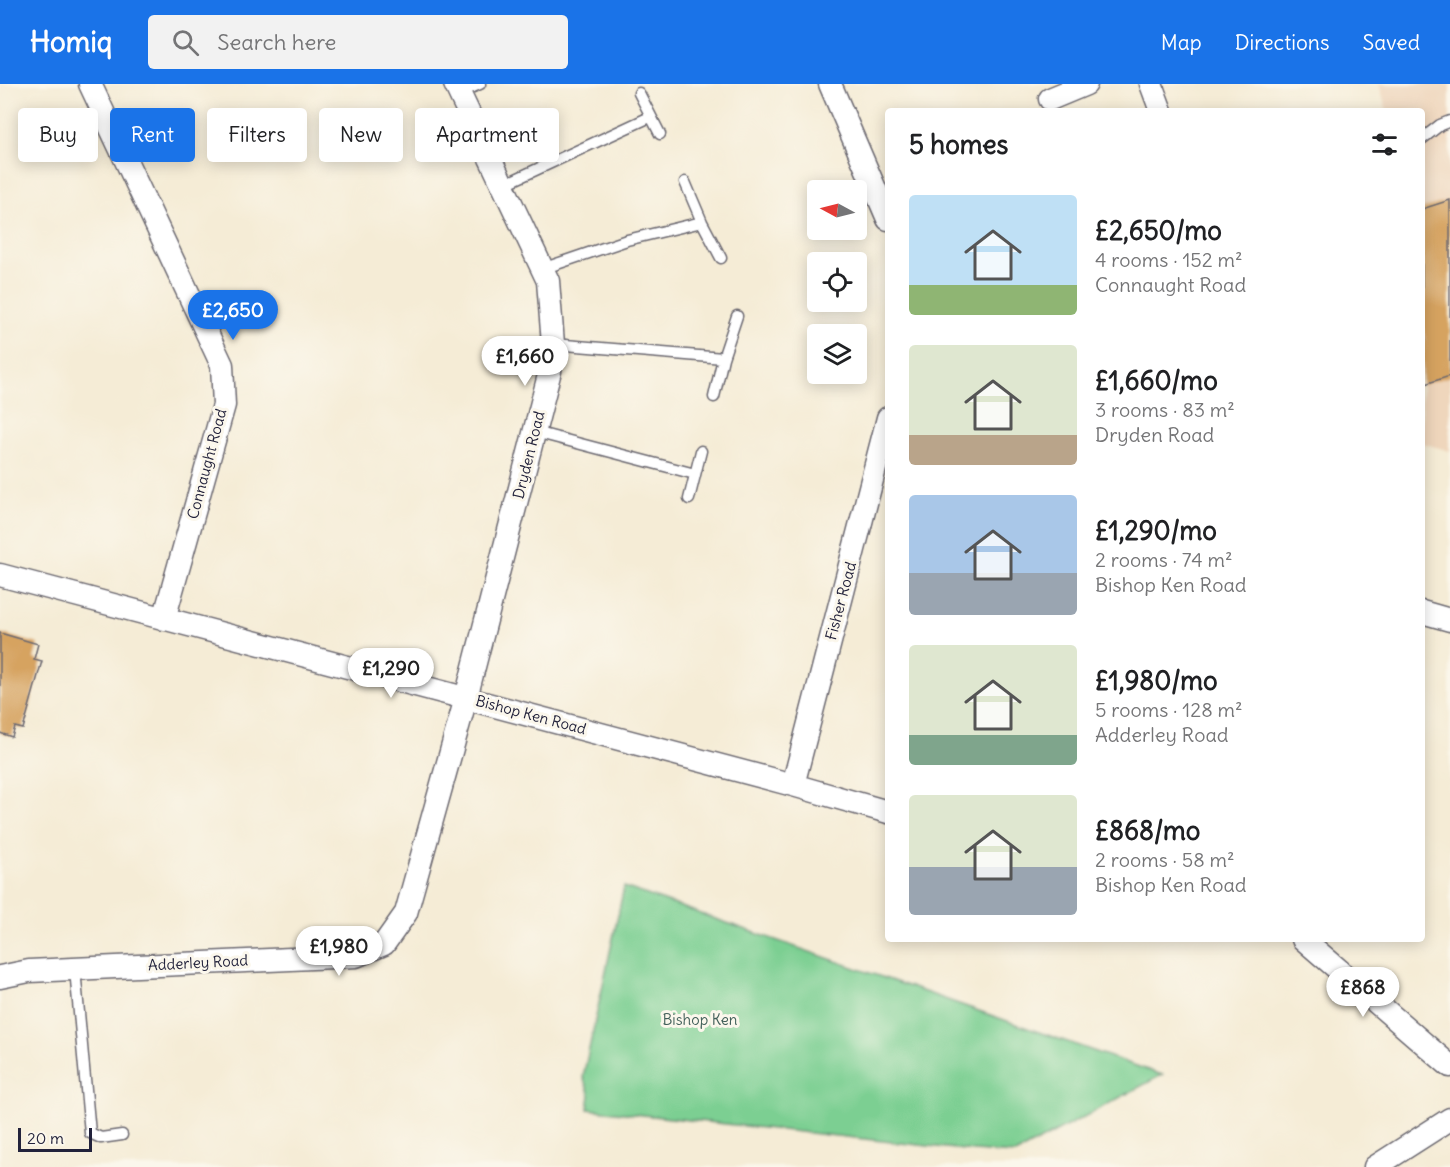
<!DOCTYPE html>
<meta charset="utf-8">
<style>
:root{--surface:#fff;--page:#f2f2f2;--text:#202124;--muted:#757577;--accent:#1a73e8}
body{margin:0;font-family:Delius,sans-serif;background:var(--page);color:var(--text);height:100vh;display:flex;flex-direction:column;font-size:22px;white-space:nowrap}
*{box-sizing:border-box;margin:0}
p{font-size:20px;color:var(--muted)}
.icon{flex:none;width:33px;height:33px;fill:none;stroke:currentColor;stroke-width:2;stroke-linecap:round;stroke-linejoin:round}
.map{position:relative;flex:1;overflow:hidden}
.side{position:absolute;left:885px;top:24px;width:540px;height:834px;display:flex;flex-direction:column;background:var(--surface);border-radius:6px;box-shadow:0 3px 15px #0003}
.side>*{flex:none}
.hud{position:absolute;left:18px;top:24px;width:570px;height:54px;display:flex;gap:12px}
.needle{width:39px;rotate:277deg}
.fabs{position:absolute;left:807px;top:96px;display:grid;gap:12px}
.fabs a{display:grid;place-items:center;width:60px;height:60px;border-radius:6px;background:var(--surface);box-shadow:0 3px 15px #0003;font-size:30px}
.scale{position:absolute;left:18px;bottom:15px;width:74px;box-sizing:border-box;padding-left:6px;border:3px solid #22223b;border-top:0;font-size:16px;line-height:21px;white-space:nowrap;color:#22223b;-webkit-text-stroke:4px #fbf7ec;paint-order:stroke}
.price{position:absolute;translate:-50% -51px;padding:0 14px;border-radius:21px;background:#fff;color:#222;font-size:20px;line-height:39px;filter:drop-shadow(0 2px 3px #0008)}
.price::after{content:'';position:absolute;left:50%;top:36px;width:18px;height:14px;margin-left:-9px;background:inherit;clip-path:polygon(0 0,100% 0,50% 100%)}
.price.active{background:var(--accent);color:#fff}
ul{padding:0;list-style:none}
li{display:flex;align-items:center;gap:18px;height:150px;padding:0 24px}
li span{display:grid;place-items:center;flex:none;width:168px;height:120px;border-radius:6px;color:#555}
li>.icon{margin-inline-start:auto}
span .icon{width:72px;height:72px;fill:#fffc;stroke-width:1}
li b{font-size:26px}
h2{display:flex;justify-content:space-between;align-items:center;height:72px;padding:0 24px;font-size:26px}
.tag{padding:0 21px;border-radius:6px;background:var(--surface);box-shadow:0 3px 15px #0003;font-size:21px;line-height:54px}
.tag.active{background:var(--accent);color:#fff}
header{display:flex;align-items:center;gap:36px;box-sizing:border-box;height:84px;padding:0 30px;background:var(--accent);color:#fff}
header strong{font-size:28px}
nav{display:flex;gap:33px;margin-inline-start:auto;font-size:21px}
.search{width:420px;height:54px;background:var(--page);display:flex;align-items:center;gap:15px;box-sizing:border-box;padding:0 21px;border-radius:6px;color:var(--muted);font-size:22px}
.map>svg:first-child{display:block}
.built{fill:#efd6bc}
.green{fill:#7bcf92;stroke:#4e7866;stroke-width:1.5}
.building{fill:#d6a360}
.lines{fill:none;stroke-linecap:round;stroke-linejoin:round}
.lane-casing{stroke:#6c6971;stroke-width:13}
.street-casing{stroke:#6c6971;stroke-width:25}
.lane{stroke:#fff;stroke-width:10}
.street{stroke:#fff;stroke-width:22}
.labels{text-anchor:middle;stroke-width:6;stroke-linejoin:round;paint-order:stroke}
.street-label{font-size:15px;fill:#22223b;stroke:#fbf7ec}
.park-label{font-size:15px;fill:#415f59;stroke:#fbf7ec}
</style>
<header>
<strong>Homiq</strong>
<div class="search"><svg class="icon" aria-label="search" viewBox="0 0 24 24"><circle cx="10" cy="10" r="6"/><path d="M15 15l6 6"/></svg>Search here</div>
<nav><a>Map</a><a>Directions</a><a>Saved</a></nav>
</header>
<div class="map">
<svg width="1450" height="1083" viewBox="0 0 1450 1083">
<rect width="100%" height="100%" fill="#fbf7ec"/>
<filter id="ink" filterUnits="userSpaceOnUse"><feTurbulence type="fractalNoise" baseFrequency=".0167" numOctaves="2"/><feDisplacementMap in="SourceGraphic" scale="12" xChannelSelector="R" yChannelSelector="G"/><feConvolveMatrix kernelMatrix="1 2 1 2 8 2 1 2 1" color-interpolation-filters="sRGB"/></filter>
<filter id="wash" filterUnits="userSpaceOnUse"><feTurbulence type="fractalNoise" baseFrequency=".008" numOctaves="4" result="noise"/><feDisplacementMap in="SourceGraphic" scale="24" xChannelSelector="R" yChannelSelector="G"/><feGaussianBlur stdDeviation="1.35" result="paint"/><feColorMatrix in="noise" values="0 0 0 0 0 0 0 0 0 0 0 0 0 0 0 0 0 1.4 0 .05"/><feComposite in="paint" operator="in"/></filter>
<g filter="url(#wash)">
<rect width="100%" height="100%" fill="#f5ecd6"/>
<path class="built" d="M1379,0h71v367l-28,-8v-332h-35z"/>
<path class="green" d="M624,803l538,188 -147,79 -41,-3 -386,-42 2,-14 -7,-18z"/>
<g id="blocks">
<path class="building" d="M1450,116v176l-28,9v-44l4,-2 -4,-13v-117z
M0,549l38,11 -4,15 8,2 -19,68 -8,-2 -3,10 -12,-4z"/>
</g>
</g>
<g filter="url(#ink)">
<use href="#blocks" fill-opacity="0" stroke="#6c6971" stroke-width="1.5"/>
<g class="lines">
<defs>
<path id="lane" d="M459,9l21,-9
M639,9l21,41
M1422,55l18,-14 10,-4
M685,98l17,40 19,36
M503,101l147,-68
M542,185l85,-29 75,-18
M553,260l170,14
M714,313l9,-39 14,-42
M535,348l160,42
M689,415l12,-48
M75,885l15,164 11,5 21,-3"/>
<path id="street" d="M90,0l132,281 2,40 -60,214
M830,0l58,135
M1151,0l10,27
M1050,15l36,-15
M0,491l793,210 95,27
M1422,528l28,8
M793,701l95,-367
M1303,855l147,127
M0,893l29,-6 327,-15 28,-12 22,-31 60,-215 84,-327 3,-27 -5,-63 -93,-197
M1375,1083l75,-48"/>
</defs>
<use href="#lane" class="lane-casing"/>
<use href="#street" class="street-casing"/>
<use href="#lane" class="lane"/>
<use href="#street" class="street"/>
</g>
</g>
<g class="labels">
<g class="street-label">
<text transform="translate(529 371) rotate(-76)" y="5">Dryden Road</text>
<text transform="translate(207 380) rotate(-75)" y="5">Connaught Road</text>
<text transform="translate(841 517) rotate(-75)" y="5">Fisher Road</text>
<text transform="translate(531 631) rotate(15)" y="5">Bishop Ken Road</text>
<text transform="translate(198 879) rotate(-3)" y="5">Adderley Road</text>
</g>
<g class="park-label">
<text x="700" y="941">Bishop Ken</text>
</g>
</g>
</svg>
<div class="fabs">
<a><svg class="needle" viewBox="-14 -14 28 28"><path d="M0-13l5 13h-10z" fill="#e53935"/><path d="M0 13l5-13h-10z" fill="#757577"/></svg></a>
<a><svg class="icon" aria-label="locate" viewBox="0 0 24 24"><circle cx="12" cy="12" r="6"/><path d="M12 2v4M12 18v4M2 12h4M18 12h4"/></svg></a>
<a><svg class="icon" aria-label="layers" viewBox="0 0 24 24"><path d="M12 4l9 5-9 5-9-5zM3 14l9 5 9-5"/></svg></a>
</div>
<div class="scale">20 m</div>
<b class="price active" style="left:233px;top:257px">£2,650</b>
<b class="price" style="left:525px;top:303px">£1,660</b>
<b class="price" style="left:391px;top:615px">£1,290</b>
<b class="price" style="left:339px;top:893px">£1,980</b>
<b class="price" style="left:1363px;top:934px">£868</b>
<div class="hud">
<a class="tag">Buy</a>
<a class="tag active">Rent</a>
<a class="tag">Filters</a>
<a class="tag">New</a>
<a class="tag">Apartment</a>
</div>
<section class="side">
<h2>5 homes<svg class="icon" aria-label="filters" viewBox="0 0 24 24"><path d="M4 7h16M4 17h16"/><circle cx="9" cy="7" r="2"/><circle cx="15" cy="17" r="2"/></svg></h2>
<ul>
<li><span style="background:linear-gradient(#bfe0f5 75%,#8fb573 0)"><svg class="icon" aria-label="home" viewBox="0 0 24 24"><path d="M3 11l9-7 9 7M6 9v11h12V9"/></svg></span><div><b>£2,650/mo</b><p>4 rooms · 152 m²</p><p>Connaught Road</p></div></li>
<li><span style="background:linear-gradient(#dfe7d0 75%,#b9a48a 0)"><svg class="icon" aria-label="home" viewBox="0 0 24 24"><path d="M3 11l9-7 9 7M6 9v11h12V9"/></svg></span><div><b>£1,660/mo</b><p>3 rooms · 83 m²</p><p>Dryden Road</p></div></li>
<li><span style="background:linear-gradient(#a9c7e8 65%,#9aa5b1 0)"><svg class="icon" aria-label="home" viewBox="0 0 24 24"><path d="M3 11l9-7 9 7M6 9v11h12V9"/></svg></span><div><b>£1,290/mo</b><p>2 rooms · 74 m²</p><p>Bishop Ken Road</p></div></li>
<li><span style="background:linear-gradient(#dfe7d0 75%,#7fa58c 0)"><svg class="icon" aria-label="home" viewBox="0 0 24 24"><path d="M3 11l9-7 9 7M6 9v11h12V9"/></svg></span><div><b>£1,980/mo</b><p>5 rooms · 128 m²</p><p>Adderley Road</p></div></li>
<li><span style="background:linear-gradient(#dfe7d0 60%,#9aa5b1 0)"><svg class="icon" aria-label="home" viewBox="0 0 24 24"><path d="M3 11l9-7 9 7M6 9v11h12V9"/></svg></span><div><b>£868/mo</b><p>2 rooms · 58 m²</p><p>Bishop Ken Road</p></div></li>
</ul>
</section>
</div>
